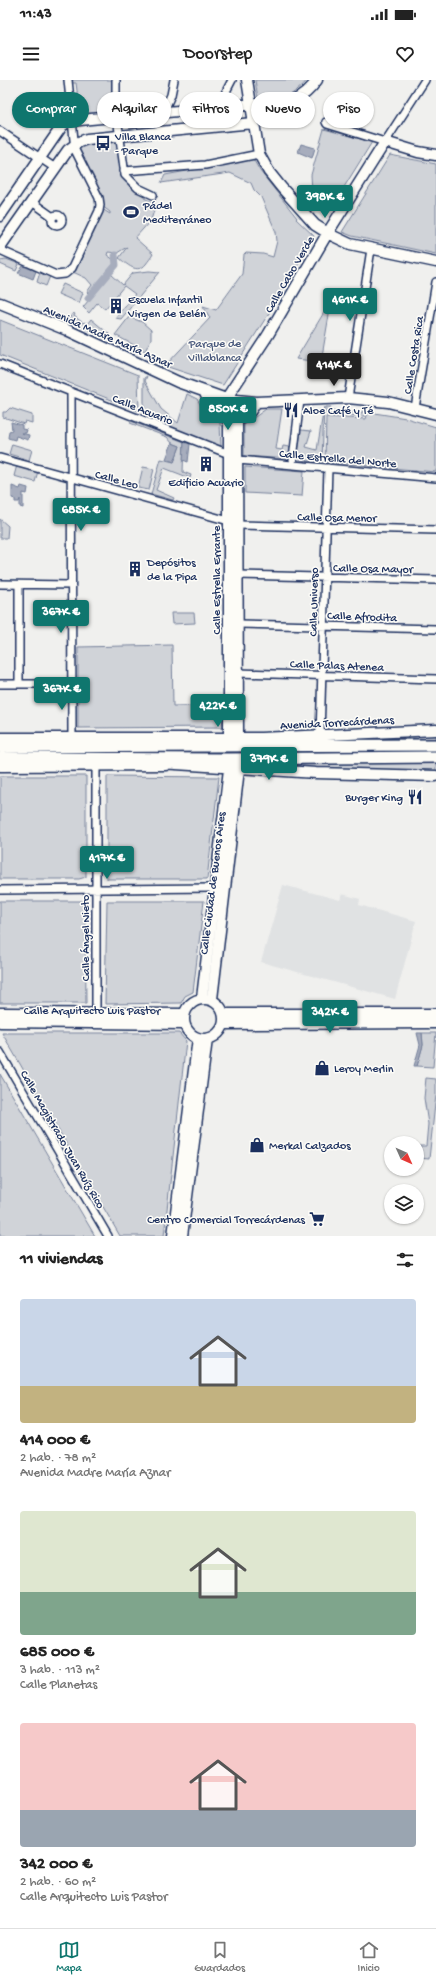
<!DOCTYPE html>
<html lang="es">
<meta charset="utf-8">
<style>
:root{--surface:#fff;--page:#f2f2f2;--text:#222;--muted:#767676;--line:#e0e0e0;--accent:#0f766e}
body{margin:0;font-family:"Gochi Hand",sans-serif;background:var(--page);color:var(--text);height:100vh;display:flex;flex-direction:column;font-size:15px;white-space:nowrap}
*{box-sizing:border-box;margin:0}
p{font-size:13px;color:var(--muted)}
.icon{flex:none;width:22px;height:22px;fill:none;stroke:currentColor;stroke-width:2;stroke-linecap:round;stroke-linejoin:round}
.map{position:relative;height:1156px;overflow:hidden}
.details{display:flex;flex-direction:column;background:var(--surface);flex:1}
.details>*{flex:none}
.top-card{position:absolute;left:12px;top:12px;width:412px;height:36px;display:flex;gap:8px}
.needle{width:26px;rotate:135deg}
.fabs{position:absolute;left:384px;top:1056px;display:grid;gap:8px}
.fabs a{display:grid;place-items:center;width:40px;height:40px;border-radius:50%;background:var(--surface);box-shadow:0 1px 3px #0004;font-size:20px}
.price{position:absolute;translate:-50% -34px;padding:0 9px;border-radius:4px;background:var(--accent);color:#fff;font-size:13px;line-height:26px;filter:drop-shadow(0 1px 2px #0008)}
.price::after{content:'';position:absolute;left:50%;top:24px;width:12px;height:9px;margin-left:-6px;background:inherit;clip-path:polygon(0 0,100% 0,50% 100%)}
.price.current{background:#222;color:#fff}
ul{padding:0;list-style:none}
li{display:grid;align-content:center;gap:8px;height:212px;padding:0 20px}
li span{display:grid;place-items:center;height:124px;border-radius:4px;color:#555}
li>.icon{margin-inline-start:auto}
span .icon{width:72px;height:72px;fill:#fffc;stroke-width:1}
li b{font-size:17px}
h2{display:flex;justify-content:space-between;align-items:center;height:48px;padding:0 20px;font-size:17px}
.chip{padding:0 14px;border-radius:18px;background:var(--surface);box-shadow:0 1px 3px #0004;font-size:14px;line-height:36px}
.chip.current{background:var(--accent);color:#fff}
.status{display:flex;justify-content:space-between;align-items:center;height:28px;padding:0 20px;background:var(--surface);direction:ltr}
.status svg{height:11px;fill:currentColor}
header{display:flex;justify-content:space-between;align-items:center;height:52px;padding:0 20px;background:var(--surface);font-size:18px;font-weight:600}
.tab-bar{display:flex;justify-content:space-around;align-items:center;height:56px;border-top:1px solid var(--line);background:var(--surface);font-size:11px;color:var(--muted)}
.tab-bar a{display:grid;justify-items:center;gap:2px}
.tab-bar .current{color:var(--accent)}
.map>svg:first-child{display:block}
.built{fill:#e0e2e3}
.green{fill:#d0d3d8;stroke:#76819b}
.water{fill:#a7adbd;stroke:#6f7b97}
.lines{fill:none;stroke-linecap:round;stroke-linejoin:round}
.canal{stroke:#a7adbd;stroke-width:7}
.street-casing{stroke:#1b2f5e;stroke-width:10}
.secondary-casing{stroke:#1b2f5e;stroke-width:13}
.primary-casing{stroke:#1b2f5e;stroke-width:14}
.street{stroke:#fdfcf7;stroke-width:7}
.secondary{stroke:#fdfcf7;stroke-width:10}
.primary{stroke:#fdfcf7;stroke-width:11}
.labels{text-anchor:middle;stroke-width:3;stroke-linejoin:round;paint-order:stroke}
.poi-label{font-size:12px;fill:#1b2f5e;stroke:#fdfcf7;text-anchor:start}
.street-label{font-size:12px;fill:#1b2f5e;stroke:#fdfcf7}
.park-label{font-size:12px;fill:#48587c;stroke:#fdfcf7}
</style>
<div class="status"><b>11:43</b><svg viewBox="0 0 49 12"><path d="M0 12V9h3v3zM5 12V6h3v6zM10 12V3h3v9zM15 12V0h3v12zM26 1h20v11H26zM47 4h2v5h-2z"/></svg></div>
<header><svg class="icon" aria-label="menu" viewBox="0 0 24 24"><path d="M4 6h16M4 12h16M4 18h16"/></svg>Doorstep<svg class="icon" aria-label="heart" viewBox="0 0 24 24"><path d="M12 20l-8-8c-3-5 5-10 8-4 3-6 11-1 8 4z"/></svg></header>
<div class="map">
<svg width="436" height="1156" viewBox="0 0 436 1156">
<rect width="100%" height="100%" fill="#f0f0ee"/>
<filter id="ink" filterUnits="userSpaceOnUse"><feTurbulence type="fractalNoise" baseFrequency=".025" numOctaves="2"/><feDisplacementMap in="SourceGraphic" scale="8" xChannelSelector="R" yChannelSelector="G"/><feConvolveMatrix kernelMatrix="1 2 1 2 8 2 1 2 1" color-interpolation-filters="sRGB"/></filter>
<g filter="url(#ink)">
<path class="built" d="M283,805l57,15 2,-6 18,5 -1,6 57,16 -21,78 -134,-37z"/>
<path class="green" d="M71,0h42v27l-5,6 -28,2 -6,-8 5,-1 -3,-23h-4z
M255,0h52c-8,12 -35,29 -49,18z
M324,49l48,13 -36,58 -24,-9 -1,-16z
M114,59l4,2c4,29 -1,39 27,53l-1,4 12,6 -5,16 -16,18 18,16c-2,4 -5,7 -7,10 -9,11 -19,0 -27,-6l8,-11 -10,6 -9,-1 -1,3 7,5v4l-25,30 -2,-2 5,-7 -6,-7 -13,-6 29,-63 8,5v-2l-8,-6 -23,-57 4,-4z
M390,75l46,9v90l-84,-18 -10,-4z
M253,79l7,12 37,47 -1,1 18,17 -36,63 -55,86 -58,-19 45,-48 -7,-12 13,4 26,-36 2,-19 2,-2 17,1 10,3 4,-16 -1,-9 -15,-35 -7,-7 -3,-7 -21,-10 -69,10 4,-8z
M6,179l13,5 -3,7 -16,-7v-4z
M149,191l11,1 -39,47 -6,-1 20,-24 -11,-8 -19,23 -8,-6 -8,10 -6,-6 28,-33 12,11 10,-12z
M40,192l10,4 -4,10 -9,-4z
M63,204l20,9 -4,10 -21,-9z
M326,229h4l-9,53 -25,-3z
M73,233l2,1 -1,2 9,7 1,-1 3,2 4,-5 18,15 -3,4 -8,-4 1,-3 -5,-2 -1,3 -25,-12z
M129,237l13,5 9,8v9l-6,12 -30,-16z
M0,240l138,55 1,36 -139,-56z
M147,296l-2,5 16,28 17,14 9,-29 10,5 9,15 14,9 1,24 -77,-31v-38z
M213,322l31,6c-12,6 -21,3 -31,-6z
M324,327l-2,55 -25,-2 4,-30 10,1 -5,16 11,3z
M326,327h5v4l31,2 1,-5h3l-1,8 -39,-1z
M10,328l22,7v8l-7,-2 -1,3 -21,-7v-5h3z
M266,329h16l-6,40 6,1 1,-4 7,1 -1,8h-3v2l3,2 -45,-3v-31z
M368,332l38,6 30,9v45l-111,-10 1,-45 40,2z
M131,341l53,21 -1,30 8,3 -1,3 -26,-10 -8,22 18,8 -1,2 -22,-6 10,-35 13,3 6,-16 -8,-3 -5,-6 -37,-14z
M12,364l20,6 -3,10 -20,-6z
M17,385l21,6 -3,11 -21,-6z
M143,387l11,2 -5,21 -11,-2z
M245,387l59,4 -2,25 -57,-3z
M0,439l8,7 -1,12h-7z
M171,533h23l1,10 -23,1z
M172,565l1,61 49,-1 1,22 -145,1v-81z
M436,653v9l-175,-1z
M436,681v10l-151,-3 -80,-6z
M0,696h86v101l-7,2h-79z
M107,696l112,1 -12,102h-100z
M0,821h85l1,102h-86z
M107,821h97l-11,91 -8,4 -4,7 -76,1z
M2,953h177l7,8 -22,195h-44z
M422,953h14l-3,34 -16,-1 6,-21z
M0,994l95,162h-95z
M426,998l10,1v16l-7,64 -11,-1 1,-12h7l2,-22 -4,-26z"/>
<path class="water" d="M301,64l14,4 -3,10 -14,-6z
M23,186l13,5 -3,8 -15,-6z
M11,342l11,3v4l5,1 -1,3h-5l8,2 -1,5 -12,-4 -1,4 -7,-2 1,-7 3,-1z
M184,362l6,2 -2,18 -5,-2z
M172,363l8,3 -6,16 -8,-3z
M12,406l8,3 1,-3 7,2 -1,6 -4,-1v15l-3,-1v-8l-1,3h-4v-3l-3,-1z
M417,953h5l1,12 -6,21h-3l6,-21z"/>
<g class="lines">
<path class="canal" d="M88,218l28,-33 -1,-10"/>
<defs>
<path id="street" d="M116,0v30l9,65 13,13 15,7
M218,27l14,-27
M163,33l8,-18 3,-15
M326,42l1,2 58,18 40,-62
M0,51l55,37
M124,91l81,-6 54,-11
M32,122l21,15
M52 140a5 5 0 1 1 10 0a5 5 0 1 1-10 0Z
M0,170l56,25 9,-1 7,-6 27,-57 1,-6 -1,-7 -24,-48 -7,-70
M0,284l229,90
M71,312l1,346
M348,318l23,-149
M415,328l21,-126
M0,378l229,63
M293,379l7,-59
M238,380l198,18
M238,445l198,5
M237,495l199,5
M0,504l71,1
M239,544l197,5
M238,593l198,6
M0,604h71
M19,604v-99
M320,656l8,-268
M96,687v246
M0,810l215,-2
M0,972l108,184"/>
<path id="secondary" d="M247,0l12,74 10,18 12,15 34,38 16,10 19,9 86,18
M261,31c23,-5 42,-10 56,-31
M0,136l62,-90 7,-5 185,-17 13,5
M0,167l68,-97 11,-8 8,-3 166,-16 14,-14
M0,223l67,27 111,52 48,17 30,3 92,-4 40,4 48,12
M205,313c11,26 35,41 51,9
M226,319l42,-64 59,-101 58,-92 33,10 18,3
M229,340v319
M237,340l1,319
M0,658h261l175,-8
M160,683l156,10 120,3
M0,686l166,-1
M202,918l27,-229
M184 939a20 20 0 1 1 40 0a20 20 0 1 1-40 0Z
M212,919l27,-230
M0,933l184,1
M224,934h212
M0,942l184,2
M224,944l212,-1
M173,1156l25,-198
M182,1156l25,-197"/>
<path id="primary" d="M0,667l436,-2
M0,678l226,1 210,-2"/>
</defs>
<use href="#street" class="street-casing"/>
<use href="#secondary" class="secondary-casing"/>
<use href="#primary" class="primary-casing"/>
<use href="#street" class="street"/>
<use href="#secondary" class="secondary"/>
<use href="#primary" class="primary"/>
</g>
</g>
<defs>
<symbol id="bus-bare" viewBox="-9 -9 18 18"><path d="M-5-6H5V4H4V6H2V4H-2V6H-4V4H-5ZM-3.5-4V0h7V-4ZM-3.5 1.2v1.5H-2V1.2ZM2 1.2v1.5H3.5V1.2Z" fill="#1b2f5e" stroke="#fdfcf7" stroke-width="2.5" paint-order="stroke"/></symbol>
<symbol id="stadium-bare" viewBox="-9 -9 18 18"><path d="M0-5a6.5 5 0 1 0 0 10a6.5 5 0 1 0 0-10ZM-3.5-1.8h7v3.6h-7Z" fill="#1b2f5e" stroke="#fdfcf7" stroke-width="2.5" paint-order="stroke"/></symbol>
<symbol id="building-bare" viewBox="-9 -9 18 18"><path d="M-4-6H4V6H1V3H-1V6H-4ZM-2.5-4.3h1.7v1.8h-1.7ZM.8-4.3h1.7v1.8H.8ZM-2.5-1h1.7V.8h-1.7ZM.8-1h1.7V.8H.8Z" fill="#1b2f5e" stroke="#fdfcf7" stroke-width="2.5" paint-order="stroke"/></symbol>
<symbol id="restaurant-bare" viewBox="-9 -9 18 18"><path d="M-5-6h1v4h1v-4h1v4h1v-4h1v5L-1.5 .5V6h-2V.5L-5-1ZM5-6V6H3V1.5H1.5Q1.5-4 5-6Z" fill="#1b2f5e" stroke="#fdfcf7" stroke-width="2.5" paint-order="stroke"/></symbol>
<symbol id="shop-bare" viewBox="-9 -9 18 18"><path d="M-5-2.5h2.3a2.7 3.5 0 0 1 5.4 0H5L5.5 6h-11ZM-1.5-2.5h3a1.5 2.3 0 0 0-3 0Z" fill="#1b2f5e" stroke="#fdfcf7" stroke-width="2.5" paint-order="stroke"/></symbol>
<symbol id="supermarket-bare" viewBox="-9 -9 18 18"><path d="M-6-5.5h2.5l.6 2H6L4.5 2H-2.5L-4.4-4H-6ZM-1.5 3.2a1.3 1.3 0 1 0 .1 0ZM3 3.2a1.3 1.3 0 1 0 .1 0Z" fill="#1b2f5e" stroke="#fdfcf7" stroke-width="2.5" paint-order="stroke"/></symbol>
</defs>
<g fill-rule="evenodd">
<use href="#bus-bare" x="92" y="52" width="22" height="22"/>
<use href="#stadium-bare" x="120" y="121" width="22" height="22"/>
<use href="#building-bare" x="105" y="215" width="22" height="22"/>
<use href="#restaurant-bare" x="280" y="319" width="22" height="22"/>
<use href="#building-bare" x="195" y="373" width="22" height="22"/>
<use href="#building-bare" x="124" y="478" width="22" height="22"/>
<use href="#restaurant-bare" x="404" y="706" width="22" height="22"/>
<use href="#shop-bare" x="311" y="977" width="22" height="22"/>
<use href="#shop-bare" x="246" y="1054" width="22" height="22"/>
<use href="#supermarket-bare" x="306" y="1128" width="22" height="22"/>
</g>
<g class="labels">
<g class="poi-label">
<text x="115" y="60">Villa Blanca<tspan x="115" dy="14">- Parque</tspan></text>
<text x="143" y="129">Pádel<tspan x="143" dy="14">Mediterráneo</tspan></text>
<text x="128" y="223">Escuela Infantil<tspan x="128" dy="14">Virgen de Belén</tspan></text>
<text x="303" y="334">Aloe Café y Té</text>
<text x="206" y="406" text-anchor="middle">Edificio Acuario</text>
<text x="147" y="486">Depósitos<tspan x="147" dy="14">de la Pipa</tspan></text>
<text x="403" y="721" text-anchor="end">Burger King</text>
<text x="334" y="992">Leroy Merlin</text>
<text x="269" y="1069">Merkal Calzados</text>
<text x="305" y="1143" text-anchor="end">Centro Comercial Torrecárdenas</text>
</g>
<g class="street-label">
<text transform="translate(289 194) rotate(-60)" y="4">Calle Cabo Verde</text>
<text transform="translate(108 256) rotate(24)" y="4">Avenida Madre María Aznar</text>
<text transform="translate(413 275) rotate(-81)" y="4">Calle Costa Rica</text>
<text transform="translate(143 329) rotate(22)" y="4">Calle Acuario</text>
<text transform="translate(338 378) rotate(5)" y="4">Calle Estrella del Norte</text>
<text transform="translate(117 399) rotate(15)" y="4">Calle Leo</text>
<text transform="translate(337 437) rotate(1)" y="4">Calle Osa Menor</text>
<text transform="translate(373 488) rotate(1)" y="4">Calle Osa Mayor</text>
<text transform="translate(216 500) rotate(-90)" y="4">Calle Estrella Errante</text>
<text transform="translate(313 522) rotate(-89)" y="4">Calle Universo</text>
<text transform="translate(362 536) rotate(2)" y="4">Calle Afrodita</text>
<text transform="translate(337 585) rotate(2)" y="4">Calle Palas Atenea</text>
<text transform="translate(337 642) rotate(-3)" y="4">Avenida Torrecárdenas</text>
<text transform="translate(212 803) rotate(-83)" y="4">Calle Ciudad de Buenos Aires</text>
<text transform="translate(85 858) rotate(-90)" y="4">Calle Ángel Nieto</text>
<text x="92" y="934">Calle Arquitecto Luis Pastor</text>
<text transform="translate(63 1059) rotate(60)" y="4">Calle Magistrado Juan Ruíz Rico</text>
</g>
<g class="park-label">
<text x="215" y="267">Parque de<tspan x="215" dy="14">Villablanca</tspan></text>
</g>
</g>
</svg>
<div class="fabs">
<a><svg class="needle" viewBox="-14 -14 28 28"><path d="M0-13l5 13h-10z" fill="#e53935"/><path d="M0 13l5-13h-10z" fill="#767676"/></svg></a>
<a><svg class="icon" aria-label="layers" viewBox="0 0 24 24"><path d="M12 4l9 5-9 5-9-5zM3 14l9 5 9-5"/></svg></a>
</div>
<b class="price" style="left:325px;top:139px">398K €</b>
<b class="price" style="left:350px;top:242px">461K €</b>
<b class="price current" style="left:334px;top:307px">414K €</b>
<b class="price" style="left:228px;top:351px">850K €</b>
<b class="price" style="left:81px;top:452px">685K €</b>
<b class="price" style="left:61px;top:554px">367K €</b>
<b class="price" style="left:62px;top:631px">367K €</b>
<b class="price" style="left:218px;top:648px">422K €</b>
<b class="price" style="left:269px;top:701px">379K €</b>
<b class="price" style="left:107px;top:800px">417K €</b>
<b class="price" style="left:330px;top:954px">342K €</b>
<div class="top-card">
<a class="chip current">Comprar</a>
<a class="chip">Alquilar</a>
<a class="chip">Filtros</a>
<a class="chip">Nuevo</a>
<a class="chip">Piso</a>
</div>
</div>
<section class="details">
<h2>11 viviendas<svg class="icon" aria-label="filters" viewBox="0 0 24 24"><path d="M4 7h16M4 17h16"/><circle cx="9" cy="7" r="2"/><circle cx="15" cy="17" r="2"/></svg></h2>
<ul>
<li><span style="background:linear-gradient(#c9d6e8 70%,#c2b280 0)"><svg class="icon" aria-label="home" viewBox="0 0 24 24"><path d="M3 11l9-7 9 7M6 9v11h12V9"/></svg></span><div><b>414 000 €</b><p>2 hab. · 78 m²</p><p>Avenida Madre María Aznar</p></div></li>
<li><span style="background:linear-gradient(#dfe7d0 65%,#7fa58c 0)"><svg class="icon" aria-label="home" viewBox="0 0 24 24"><path d="M3 11l9-7 9 7M6 9v11h12V9"/></svg></span><div><b>685 000 €</b><p>3 hab. · 113 m²</p><p>Calle Planetas</p></div></li>
<li><span style="background:linear-gradient(#f6c9c9 70%,#9aa5b1 0)"><svg class="icon" aria-label="home" viewBox="0 0 24 24"><path d="M3 11l9-7 9 7M6 9v11h12V9"/></svg></span><div><b>342 000 €</b><p>2 hab. · 60 m²</p><p>Calle Arquitecto Luis Pastor</p></div></li>
</ul>
</section>
<nav class="tab-bar">
<a class="current"><svg class="icon" aria-label="map" viewBox="0 0 24 24"><path d="M3 6l6-2 6 2 6-2v14l-6 2-6-2-6 2zM9 4v14M15 6v14"/></svg>Mapa</a>
<a><svg class="icon" aria-label="saved" viewBox="0 0 24 24"><path d="M7 4h10v16l-5-4-5 4z"/></svg>Guardados</a>
<a><svg class="icon" aria-label="home" viewBox="0 0 24 24"><path d="M3 11l9-7 9 7M6 9v11h12V9"/></svg>Inicio</a>
</nav>
